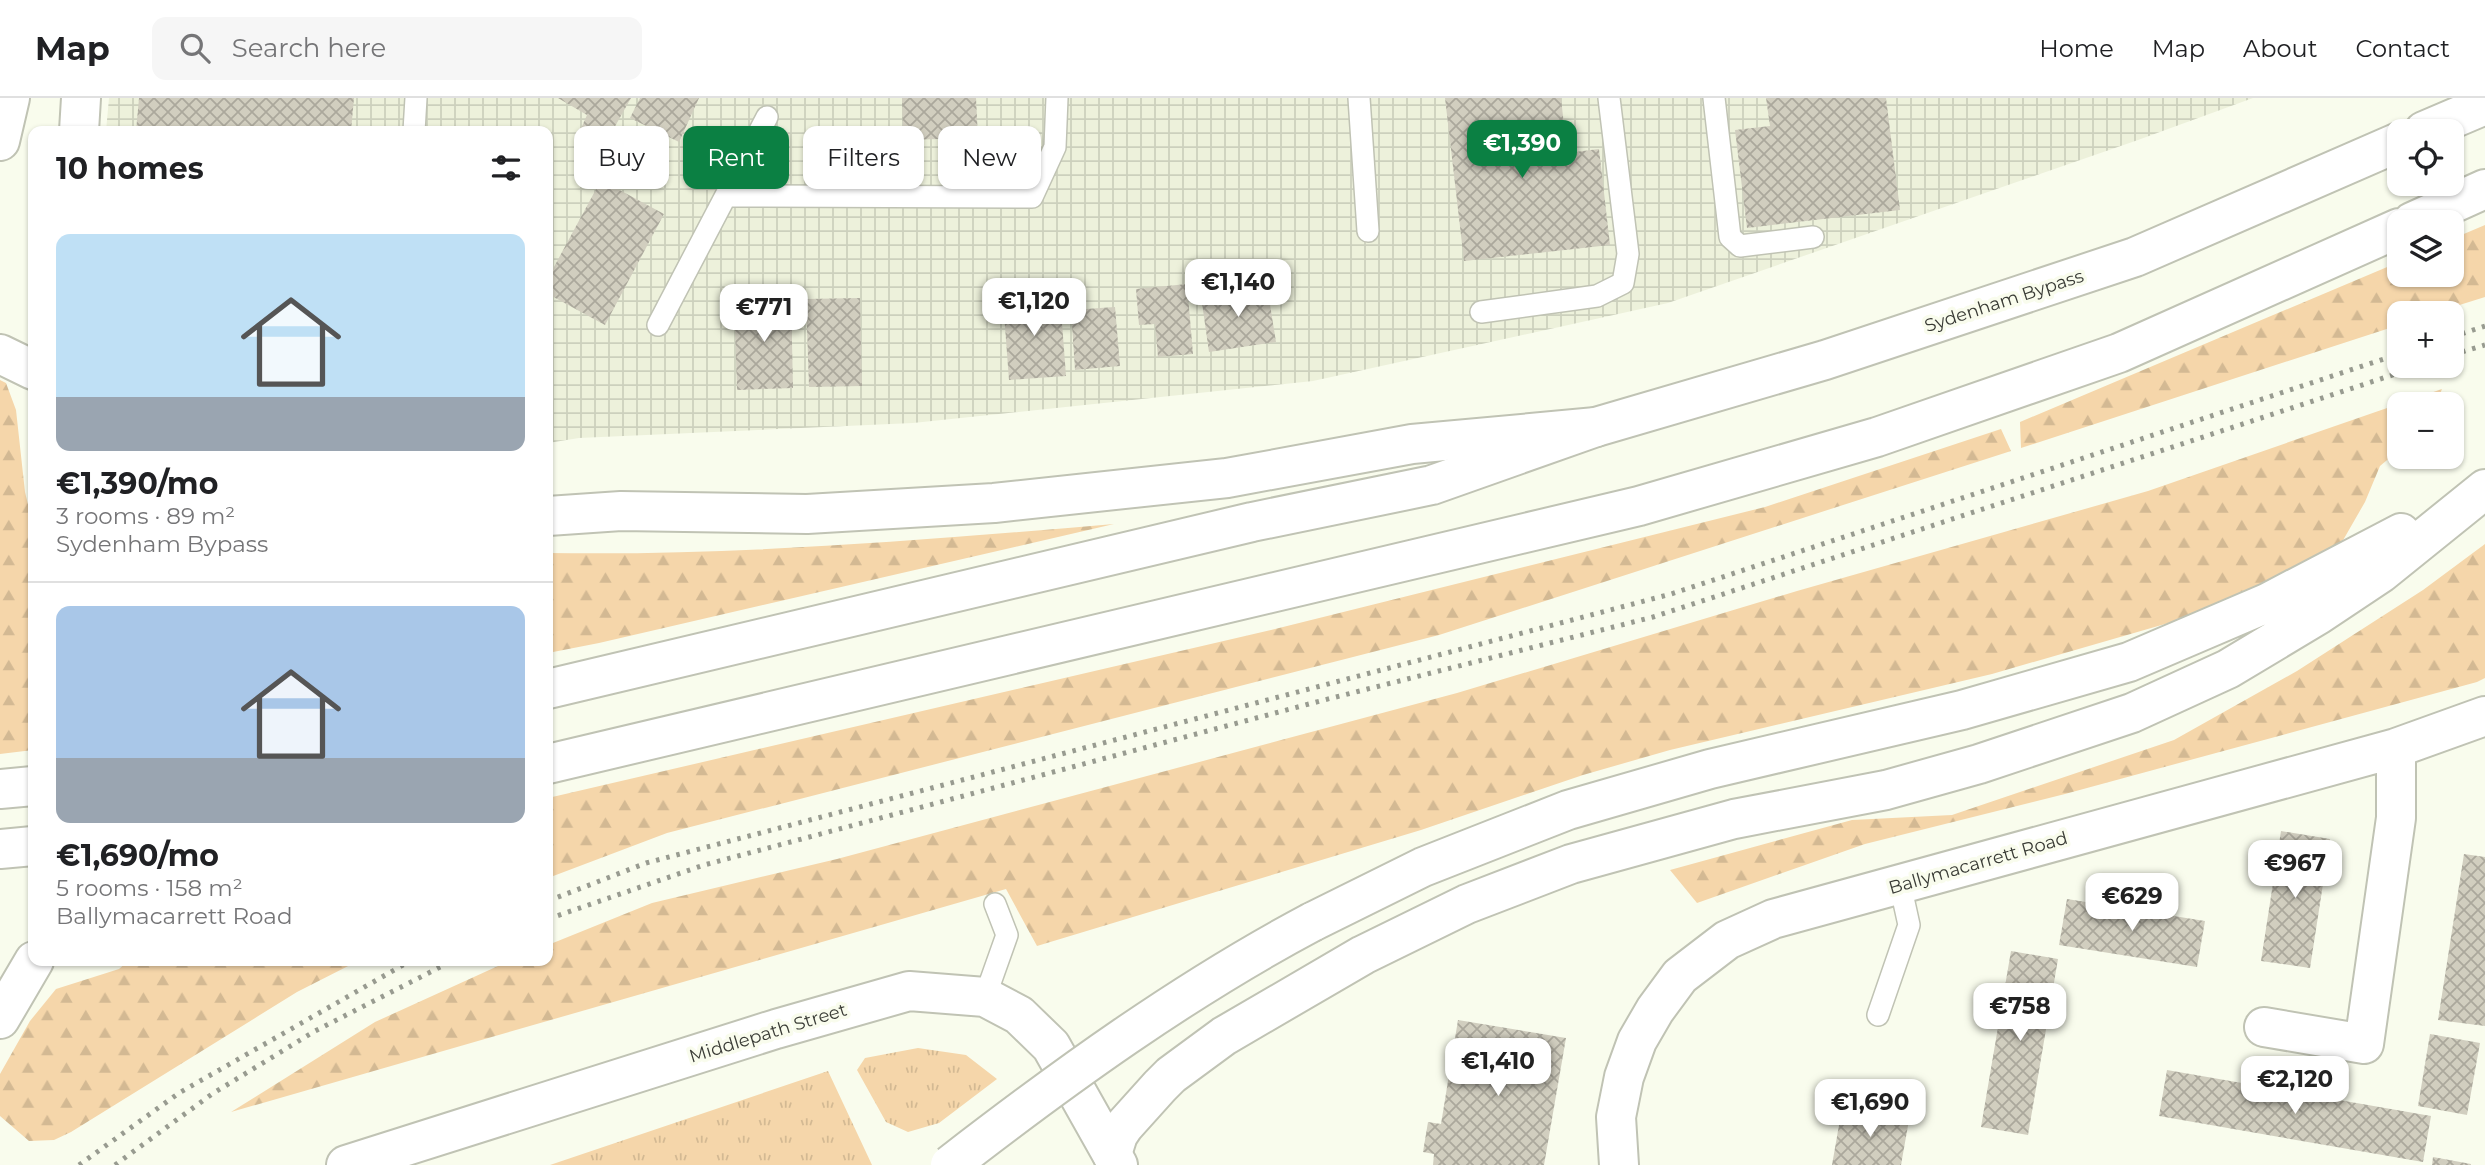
<!DOCTYPE html>
<meta charset="utf-8">
<style>
:root{--surface:#fff;--page:#f6f6f6;--text:#202124;--muted:#757577;--line:#e0e0e0;--accent:#0b8043}
body{margin:0;font-family:Montserrat,sans-serif;background:var(--page);color:var(--text);height:100vh;display:flex;flex-direction:column;font-size:26px;white-space:nowrap}
*{box-sizing:border-box;margin:0}
p{font-size:23px;color:var(--muted)}
.icon{flex:none;width:38px;height:38px;fill:none;stroke:currentColor;stroke-width:2;stroke-linecap:round;stroke-linejoin:round}
.map{position:relative;flex:1;overflow:hidden}
.sheet{position:absolute;left:28px;top:28px;width:525px;height:840px;display:flex;flex-direction:column;background:var(--surface);border-radius:14px;box-shadow:0 2px 5px #0004}
.sheet>*{flex:none}
.hud{position:absolute;left:574px;top:28px;width:665px;height:63px;display:flex;gap:14px}
.fabs{position:absolute;left:2387px;top:21px;display:grid;gap:14px}
.fabs a{display:grid;place-items:center;width:77px;height:77px;border-radius:14px;background:var(--surface);box-shadow:0 2px 5px #0004;font-size:35px}
.price{position:absolute;translate:-50% -60px;padding:0 16px;border-radius:14px;background:#fff;color:#222;font-size:23px;line-height:46px;filter:drop-shadow(0 2px 4px #0008)}
.price::after{content:'';position:absolute;left:50%;top:42px;width:21px;height:16px;margin-left:-10px;background:inherit;clip-path:polygon(0 0,100% 0,50% 100%)}
.price.current{background:var(--accent);color:#fff}
ul{padding:0;list-style:none}
li{display:grid;align-content:center;gap:14px;height:371px;padding:0 28px}
li+li{border-top:2px solid var(--line)}
li span{display:grid;place-items:center;height:217px;border-radius:14px;color:#555}
li>.icon{margin-inline-start:auto}
span .icon{width:126px;height:126px;fill:#fffc;stroke-width:1}
li b{font-size:30px}
h2{display:flex;justify-content:space-between;align-items:center;height:84px;padding:0 28px;font-size:30px}
.tag{padding:0 24px;border-radius:14px;background:var(--surface);box-shadow:0 2px 5px #0004;font-size:24px;line-height:63px}
.tag.current{background:var(--accent);color:#fff}
header{display:flex;align-items:center;gap:42px;box-sizing:border-box;height:98px;padding:0 35px;background:var(--surface);border-bottom:2px solid var(--line)}
header strong{font-size:33px}
nav{display:flex;gap:38px;margin-inline-start:auto;font-size:24px}
.search{width:490px;height:63px;background:var(--page);display:flex;align-items:center;gap:18px;box-sizing:border-box;padding:0 24px;border-radius:14px;color:var(--muted);font-size:26px}
.map>svg:first-child{display:block}
.industrial{fill:url(#industrial-grid)}
.grass{fill:url(#grass-tufts)}
.forest{fill:url(#forest-firs)}
.building{fill:url(#building-cross-hatch)}
.lines{fill:none;stroke-linecap:round;stroke-linejoin:round}
.service-casing{stroke:#c0c3b4;stroke-width:24}
.minor-casing{stroke:#c0c3b4;stroke-width:42}
.primary-casing{stroke:#c0c3b4;stroke-width:42}
.trunk-casing{stroke:#c0c3b4;stroke-width:42}
.motorway-casing{stroke:#c0c3b4;stroke-width:42}
.service{stroke:#fff;stroke-width:21}
.minor{stroke:#fff;stroke-width:38}
.primary{stroke:#fff;stroke-width:38}
.trunk{stroke:#fff;stroke-width:38}
.motorway{stroke:#fff;stroke-width:38}
.rail{stroke:#989b90;stroke-width:5;stroke-dasharray:3.5 7;stroke-linecap:butt}
.trunk-bridge-casing{stroke:#c0c3b4;stroke-width:42;stroke-linecap:butt}
.trunk-bridge{stroke:#fff;stroke-width:38}
.labels{text-anchor:middle;stroke-width:7;stroke-linejoin:round;paint-order:stroke}
.street-label{font-size:18px;fill:#393b35;stroke:#f9fced}
</style>
<header>
<strong>Map</strong>
<div class="search"><svg class="icon" aria-label="search" viewBox="0 0 24 24"><circle cx="10" cy="10" r="6"/><path d="M15 15l6 6"/></svg>Search here</div>
<nav><a>Home</a><a>Map</a><a>About</a><a>Contact</a></nav>
</header>
<div class="map">
<svg width="2485" height="1067" viewBox="0 0 2485 1067">
<defs>
<pattern id="industrial-grid" width="8" height="8" patternUnits="userSpaceOnUse" patternTransform="scale(1.75)"><rect width="8" height="8" fill="#edf1db"/><path d="M0 4h8M4 0v8" fill="none" stroke="#ccd0bd"/></pattern>
<pattern id="grass-tufts" width="24" height="20" patternUnits="userSpaceOnUse" patternTransform="scale(1.75)"><rect width="24" height="20" fill="#f5d6aa"/><path d="M3 7l-1-3M5 7V3M7 7l1-3M15 17l-1-3M17 17v-4M19 17l1-3" fill="none" stroke="#d3b993"/></pattern>
<pattern id="forest-firs" width="22" height="20" patternUnits="userSpaceOnUse" patternTransform="scale(1.75)"><rect width="22" height="20" fill="#f5d6aa"/><path d="M5 1l3.5 6h-7zM16 11l3.5 6h-7z" fill="#d3b993"/></pattern>
<pattern id="building-cross-hatch" width="8" height="8" patternUnits="userSpaceOnUse" patternTransform="scale(1.75)"><rect width="8" height="8" fill="#d1cebf"/><path d="M0 0l8 8M0 8l8-8" fill="none" stroke="#aba89c"/></pattern>
</defs>
<rect width="100%" height="100%" fill="#f9fced"/>
<path class="industrial" d="M109,0h2144l-115,42 -470,163 -355,78 -400,42 -334,15 -31,5v-312h-442z"/>
<path class="grass" d="M918,950l48,7 31,24 -58,44 -31,9 -22,-10 -29,-52 8,-12z
M828,973l44,94h-322z"/>
<path class="forest" d="M2485,127v72l-51,16h-35v12l-378,123 -1,-26 379,-160v13h53v-36z
M0,282l6,3 10,27 9,82 8,33v225l-33,4z
M2442,291l-6,15h-37v46l-19,16 -15,36 -27,47 -128,62 -218,63 -322,76 -87,25 -162,55 -384,116 -31,-57 -775,223 144,-90 134,-61h39v-16l104,-42 185,-44 620,-166 340,-102 351,-100z
M2001,331l10,22 -572,184 -772,198 -119,45v-80l727,-169 490,-122z
M1114,426l-515,119 -51,10v-100c189,3 378,-13 566,-29z
M2485,446v134l-8,4 -412,112 -200,50 -168,59 -27,-33 182,-50 100,-5 222,-75 123,-69 126,-81z
M128,863h230l-61,31 -226,140 -17,8 -25,1 -29,-25v-42l30,-53 26,-32 63,-20z"/>
<path class="building" d="M139,0h215l-3,33h-215z
M558,0h73l-31,55 -25,-11 12,-27z
M640,0h59l-20,44 -49,-24z
M902,0h74l2,40 -75,2z
M1445,0h116l6,55 32,-4 11,96 -146,16z
M1766,0h120l14,112 -153,18 -12,-98 35,-4z
M601,82l63,34 -59,111 -57,-31v-16z
M1187,186l6,70 -35,3 -3,-33 -16,1 -3,-36z
M1267,188l9,56 -67,10 -8,-56z
M1060,198l6,80 -57,4 -6,-80z
M791,200l2,90 -56,2 -3,-90z
M860,200l2,88 -53,1 -3,-88z
M1115,209l5,59 -45,4 -4,-60z
M2281,733l49,8 -20,129 -49,-7z
M2464,756l21,3v169l-47,-6z
M2067,801l138,22 -8,46 -138,-22z
M2011,853l47,8 -30,176 -47,-8z
M1458,922l108,18 -22,127h-111l1,-11 -11,-2 5,-30 13,2z
M2430,936l50,9 -13,72 -49,-9z
M2167,972l264,46 -8,46 -264,-46z
M1842,1010l67,12 -8,45h-69z
M2433,1059l38,7v1h-39z"/>
<g class="lines">
<defs>
<path id="service" d="M1359,0l9,133
M1714,0l16,139 10,9 73,-9
M414,33l2,-33
M727,98l305,1 23,-50 2,-49
M1481,214l116,-16 26,-13 5,-29 -19,-156
M658,227l109,-208
M985,899l22,-62 -12,-31
M1878,917l31,-90 -9,-41"/>
<path id="minor" d="M2264,929l100,17 32,-226v-70
M1619,1067l-3,-48 8,-40 13,-36 18,-31 25,-34 47,-36 46,-21 623,-171 89,-32"/>
<path id="primary" d="M346,1067l430,-136 133,-38 76,6 34,18 32,31 67,119"/>
<path id="trunk" d="M79,33l2,-33
M2424,33l61,-26
M0,43l10,-43
M0,256l33,16
M548,418l73,-5 186,3 187,-11 233,-25 185,-34 184,-17 229,-67 310,-103 264,-115
M1312,824l111,-55 145,-57 142,-41 252,-59 167,-48 138,-59 134,-70
M0,921l34,-58
M1112,1056l6,-19 6,-9 36,-40 11,-11 53,-39 139,-81 104,-51 104,-40 163,-45 152,-29 93,-26 153,-51 96,-44 90,-54 63,-42 104,-84"/>
<path id="motorway" d="M2412,124l73,-33
M548,591l704,-167 180,-37 164,-58
M548,666l1091,-258 238,-69 242,-84 280,-125
M0,691l33,-3
M0,751l33,-3"/>
</defs>
<use href="#service" class="service-casing"/>
<use href="#minor" class="minor-casing"/>
<use href="#primary" class="primary-casing"/>
<use href="#trunk" class="trunk-casing"/>
<use href="#motorway" class="motorway-casing"/>
<use href="#service" class="service"/>
<use href="#minor" class="minor"/>
<use href="#primary" class="primary"/>
<use href="#trunk" class="trunk"/>
<use href="#motorway" class="motorway"/>
<path class="rail" d="M2452,239l33,-11
M2452,257l33,-10
M548,803l98,-38 1025,-269 728,-240
M548,821l156,-54 620,-165 329,-83 767,-251
M79,1067l100,-72 231,-132
M115,1067l97,-71 103,-63 137,-70"/>
<defs>
<path id="trunk-bridge" d="M950,1067c115,-89 234,-175 362,-243"/>
</defs>
<use href="#trunk-bridge" class="trunk-bridge-casing"/>
<use href="#trunk-bridge" class="trunk-bridge"/>
</g>
<g class="labels">
<g class="street-label">
<text transform="translate(2004 203) rotate(-18)" y="6">Sydenham Bypass</text>
<text transform="translate(1978 765) rotate(-16)" y="6">Ballymacarrett Road</text>
<text transform="translate(768 935) rotate(-17)" y="6">Middlepath Street</text>
</g>
</g>
</svg>
<div class="fabs">
<a><svg class="icon" aria-label="locate" viewBox="0 0 24 24"><circle cx="12" cy="12" r="6"/><path d="M12 2v4M12 18v4M2 12h4M18 12h4"/></svg></a>
<a><svg class="icon" aria-label="layers" viewBox="0 0 24 24"><path d="M12 4l9 5-9 5-9-5zM3 14l9 5 9-5"/></svg></a>
<a>+</a>
<a>−</a>
</div>
<b class="price current" style="left:1522px;top:82px">€1,390</b>
<b class="price" style="left:1238px;top:221px">€1,140</b>
<b class="price" style="left:1034px;top:240px">€1,120</b>
<b class="price" style="left:764px;top:246px">€771</b>
<b class="price" style="left:2295px;top:802px">€967</b>
<b class="price" style="left:2132px;top:835px">€629</b>
<b class="price" style="left:2020px;top:945px">€758</b>
<b class="price" style="left:1498px;top:1000px">€1,410</b>
<b class="price" style="left:2295px;top:1018px">€2,120</b>
<b class="price" style="left:1870px;top:1041px">€1,690</b>
<div class="hud">
<a class="tag">Buy</a>
<a class="tag current">Rent</a>
<a class="tag">Filters</a>
<a class="tag">New</a>
</div>
<section class="sheet">
<h2>10 homes<svg class="icon" aria-label="filters" viewBox="0 0 24 24"><path d="M4 7h16M4 17h16"/><circle cx="9" cy="7" r="2"/><circle cx="15" cy="17" r="2"/></svg></h2>
<ul>
<li><span style="background:linear-gradient(#bfe0f5 75%,#9aa5b1 0)"><svg class="icon" aria-label="home" viewBox="0 0 24 24"><path d="M3 11l9-7 9 7M6 9v11h12V9"/></svg></span><div><b>€1,390/mo</b><p>3 rooms · 89 m²</p><p>Sydenham Bypass</p></div></li>
<li><span style="background:linear-gradient(#a9c7e8 70%,#9aa5b1 0)"><svg class="icon" aria-label="home" viewBox="0 0 24 24"><path d="M3 11l9-7 9 7M6 9v11h12V9"/></svg></span><div><b>€1,690/mo</b><p>5 rooms · 158 m²</p><p>Ballymacarrett Road</p></div></li>
</ul>
</section>
</div>
